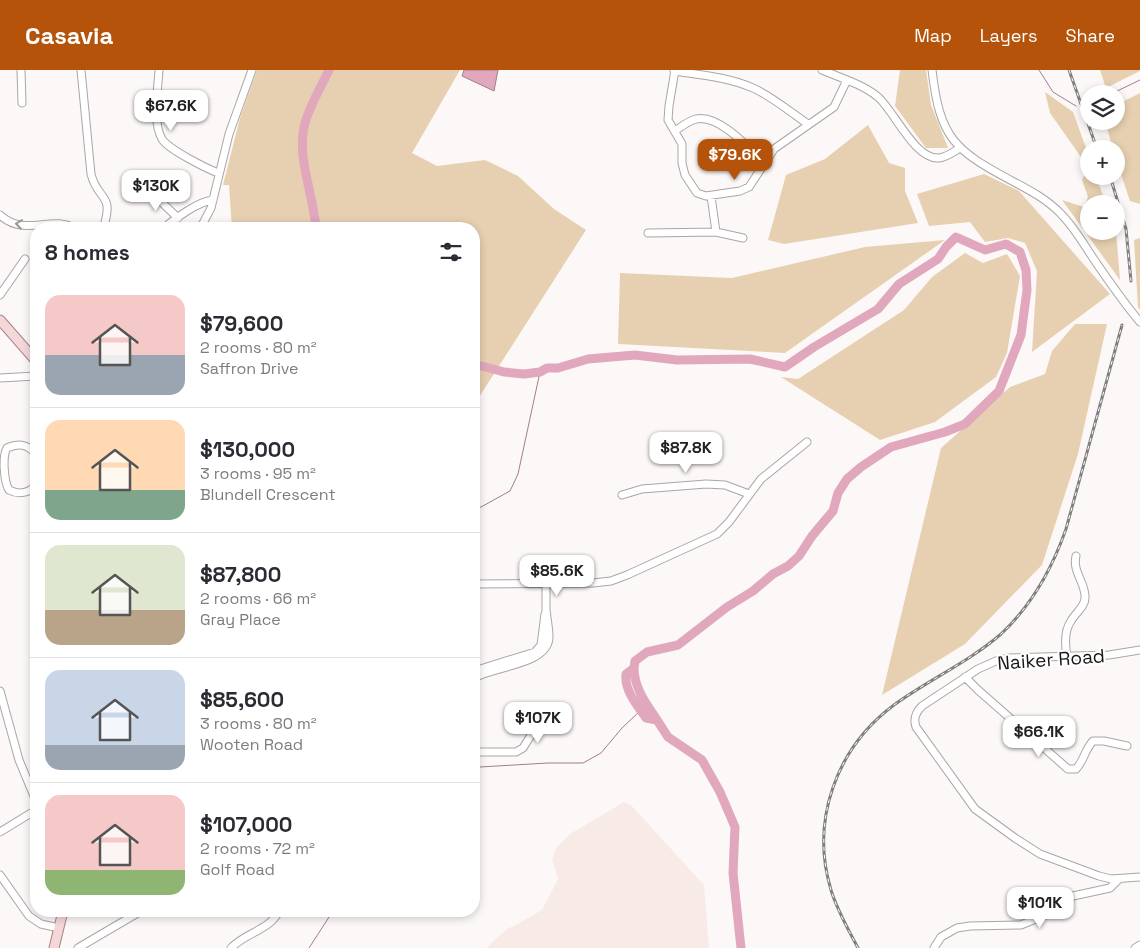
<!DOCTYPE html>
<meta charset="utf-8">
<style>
:root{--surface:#fff;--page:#f2f2f3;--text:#2b2b33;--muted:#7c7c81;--line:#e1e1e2;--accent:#b45309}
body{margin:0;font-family:"Space Grotesk",sans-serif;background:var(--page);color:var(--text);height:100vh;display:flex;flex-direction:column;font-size:19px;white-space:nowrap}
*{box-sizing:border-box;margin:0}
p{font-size:16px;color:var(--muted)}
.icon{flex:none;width:28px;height:28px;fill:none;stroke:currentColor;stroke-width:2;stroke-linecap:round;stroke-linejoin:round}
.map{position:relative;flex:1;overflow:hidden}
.sheet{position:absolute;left:30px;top:152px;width:450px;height:695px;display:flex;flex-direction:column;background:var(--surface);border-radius:20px;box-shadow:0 2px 8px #0003}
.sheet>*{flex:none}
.buttons{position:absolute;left:1080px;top:15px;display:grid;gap:10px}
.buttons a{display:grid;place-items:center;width:45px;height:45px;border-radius:50%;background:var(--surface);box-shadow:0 2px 8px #0003;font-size:25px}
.price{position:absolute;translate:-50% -42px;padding:0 11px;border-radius:10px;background:#fff;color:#222;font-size:16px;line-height:32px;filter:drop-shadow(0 1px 2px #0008)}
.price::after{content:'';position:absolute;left:50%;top:30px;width:15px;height:11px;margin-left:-8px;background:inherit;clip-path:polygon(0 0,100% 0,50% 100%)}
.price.on{background:var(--accent);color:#fff}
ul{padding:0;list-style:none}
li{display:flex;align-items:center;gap:15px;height:125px;padding:0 15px}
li+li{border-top:1px solid var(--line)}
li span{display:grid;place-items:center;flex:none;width:140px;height:100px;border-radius:15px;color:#555}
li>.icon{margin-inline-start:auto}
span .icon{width:60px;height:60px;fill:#fffc;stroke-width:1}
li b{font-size:21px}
h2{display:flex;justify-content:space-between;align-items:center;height:60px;padding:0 15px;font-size:21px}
header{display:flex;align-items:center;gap:30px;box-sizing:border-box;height:70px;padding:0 25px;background:var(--accent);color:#fff}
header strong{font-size:24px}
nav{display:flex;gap:28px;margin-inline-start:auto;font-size:18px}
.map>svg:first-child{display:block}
.built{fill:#f8ebe7}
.green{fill:#e7d0b1}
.water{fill:#e0a7bd;stroke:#a47c8b}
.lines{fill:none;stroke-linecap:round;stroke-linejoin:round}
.stream{stroke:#a47c8b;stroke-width:1}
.river{stroke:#e0a7bd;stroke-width:9}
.minor-casing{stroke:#aaa6a5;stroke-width:9}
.major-casing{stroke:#a58385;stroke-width:11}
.minor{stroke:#fff;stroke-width:7}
.major{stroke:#f6d7d9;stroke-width:9}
.rail-casing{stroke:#817f7e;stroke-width:3}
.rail{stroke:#fff;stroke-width:1;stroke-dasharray:4;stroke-linecap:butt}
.oneway{stroke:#989797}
.labels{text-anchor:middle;stroke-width:4;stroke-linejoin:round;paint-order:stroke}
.street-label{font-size:19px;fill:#191817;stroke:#fff}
</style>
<header>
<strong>Casavia</strong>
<nav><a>Map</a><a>Layers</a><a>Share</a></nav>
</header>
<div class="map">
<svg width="1140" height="878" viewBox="0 0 1140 878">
<rect width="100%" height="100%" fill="#fcf8f7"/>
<path class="built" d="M624,732l7,3 73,80 5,63h-223l22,-20 4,-1 30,-17 16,-31 -6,-20 4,-11 14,-14z"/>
<path class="green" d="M257,0h203l-48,83 25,13 48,-6 33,16 36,33 32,21 -112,175v-176h-242l-3,-44h-6l17,-67z
M900,0h26l5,35 17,43h-22l-31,-42z
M1100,0h40v1l-34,17z
M1045,22l28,20 16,44v20h7l10,28h-17v27h27l4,49 -58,-80 22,7 4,-10 -6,-17 6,-13 -38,-54z
M1140,23v111l-10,-3 -14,-42v-10h-3l-8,-28h11v-16z
M868,55l21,38 16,5v23l13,32 -134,21 -16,-4 18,-65 39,-16z
M984,104l35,17 91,103 -78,58 5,-81 -12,-28 -17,-5 -23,4 -15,-20 -41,4 -12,-32z
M1140,168v72l-2,-3 -4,-67z
M945,170l-160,113 -167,-9 2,-71 112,5 133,-31z
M965,183l18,10 24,-9 13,22 -13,77 -11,24 -61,45 -55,18 -99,-63 17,2 106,-69 28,-33z
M1075,254h32l-29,130 -36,111 -77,79 -83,51 59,-247 69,-61 35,-13 7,-23z"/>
<path class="water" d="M464,0h34l-4,21 -32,-15z"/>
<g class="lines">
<path class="stream" d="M1039,0l14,22 23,14
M1111,24l29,-14
M474,439l7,-2 29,-16 8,-17 22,-102
M474,700l6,-3 68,-4h35l18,-10 21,-25 19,-18
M309,878l24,-37"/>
<path class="river" d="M318,159c-4,-9 -4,-17 -6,-26 -5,-26 -13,-50 -8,-76 4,-19 17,-40 25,-57
M474,294l30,8 20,2 16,-2 7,-4h11l30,-9 47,-4 42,5 73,-1 35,8 29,-20 64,-38 21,-25 39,-25 8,-12 10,-10 29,13 21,-6 14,8 6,18 1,20 -6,45 -22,56 -34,33 -20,8 -54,15 -30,20 -14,12 -9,14 -5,18 -21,25 -13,20 -11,10 -15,8 -20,17 -26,16 -49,38 -31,7 -12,9 -1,7 -8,6c-2,16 11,31 20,44l11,2 11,17 34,23 18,32 15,35 -2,46 8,75
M634,598c0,20 12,35 23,52"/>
<defs>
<path id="minor" d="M21,0l1,33
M81,0l10,104c7,28 24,18 12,55
M159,0c-1,19 -7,52 3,69 7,11 44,29 56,34
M675,0l-6,36 -1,14 14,24v19l3,12 12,18 9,3 34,-5 9,-4 25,-38 60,-42 13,-27
M822,0c19,8 40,14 56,27 17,15 37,63 61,61 8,-1 14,-6 21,-10
M932,0c8,69 22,80 82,112 17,9 34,18 47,32 13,13 22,29 32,44 15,22 30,44 47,64
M674,1c27,4 54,6 79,17 20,9 37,24 55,36
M675,61c6,-4 13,-10 21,-12 23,-5 53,29 68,44
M150,121l28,27
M711,126l5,36
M0,145c25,23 53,-1 75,14
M163,159c11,-10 36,-28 50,-29
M200,159l11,-21 18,-74 23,-64
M648,163l68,-1 27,6
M0,225l25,-36
M0,308l36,-2
M36,384c-9,-10 -17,-11 -29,-6 -5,8 -3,34 2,42 10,5 20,3 27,-5
M622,425l20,-6 64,-5 19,1 24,9
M474,514l119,-1 18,-2 16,-6 90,-41 12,-12 32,-43 46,-37
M1140,580l-31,5 -100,3 -13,3 -18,8 -56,37c-6,6 -9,12 -6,21l59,82 40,29 25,16 59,22 12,3 29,-2
M1067,586c-2,-11 -3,-25 4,-35 4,-8 14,-14 14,-23 1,-15 -13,-26 -9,-42
M474,601l61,-19 6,-7 4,-31
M965,607l13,13 90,79h8c8,-8 9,-20 17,-28h11l23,5
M474,608c20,-12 73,-13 75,-40 0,-10 -2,-19 -3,-28 0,-9 0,-18 0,-27
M0,621l19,69 17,41
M474,682h42l7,-4 10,-16 11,-5 15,-3
M0,762l36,-22
M0,805l29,41 12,8 18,4
M78,878l63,-37
M231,878c14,-15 39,-18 48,-37
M934,878l7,-11 16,-9 13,-2 51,-1 34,-14 18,-15 37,-8 9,-9
M1135,878l5,-3"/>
<path id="major" d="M0,250l36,41
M54,878l9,-37"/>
</defs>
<use href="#minor" class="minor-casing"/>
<use href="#major" class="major-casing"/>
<use href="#minor" class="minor"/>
<use href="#major" class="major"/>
<defs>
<path id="rail" d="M1069,0l28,79
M1110,106l16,53 5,52
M858,878c-10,-19 -21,-38 -27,-58 -21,-69 5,-142 63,-185 34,-25 75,-43 107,-71 31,-29 51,-65 65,-105l56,-204"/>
</defs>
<use href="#rail" class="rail-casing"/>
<use href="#rail" class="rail"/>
</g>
<defs><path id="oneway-chevron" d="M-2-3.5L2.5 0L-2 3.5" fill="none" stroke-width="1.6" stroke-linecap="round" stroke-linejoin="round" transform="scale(1.25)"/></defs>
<use class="oneway" href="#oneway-chevron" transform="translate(19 154) rotate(-172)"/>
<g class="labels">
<g class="street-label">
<text transform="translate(1051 589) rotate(-4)" y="7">Naiker Road</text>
</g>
</g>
</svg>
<div class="buttons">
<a><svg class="icon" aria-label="layers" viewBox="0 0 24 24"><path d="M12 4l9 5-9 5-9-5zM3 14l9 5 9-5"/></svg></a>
<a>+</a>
<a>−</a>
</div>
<b class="price" style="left:171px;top:62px">$67.6K</b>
<b class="price on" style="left:735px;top:111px">$79.6K</b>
<b class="price" style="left:156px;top:142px">$130K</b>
<b class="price" style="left:686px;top:404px">$87.8K</b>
<b class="price" style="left:557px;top:527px">$85.6K</b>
<b class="price" style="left:538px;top:674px">$107K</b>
<b class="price" style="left:1039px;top:688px">$66.1K</b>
<b class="price" style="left:1040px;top:859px">$101K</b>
<section class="sheet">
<h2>8 homes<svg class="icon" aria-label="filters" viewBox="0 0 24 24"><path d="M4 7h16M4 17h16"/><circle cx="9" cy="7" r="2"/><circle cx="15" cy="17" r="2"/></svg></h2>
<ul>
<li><span style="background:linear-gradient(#f6c9c9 60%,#9aa5b1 0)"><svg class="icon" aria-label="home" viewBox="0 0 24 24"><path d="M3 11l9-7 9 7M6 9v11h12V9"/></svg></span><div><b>$79,600</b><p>2 rooms · 80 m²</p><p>Saffron Drive</p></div></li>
<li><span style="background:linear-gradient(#ffd9b3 70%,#7fa58c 0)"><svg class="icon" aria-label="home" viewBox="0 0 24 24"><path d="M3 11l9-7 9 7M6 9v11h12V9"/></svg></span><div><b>$130,000</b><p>3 rooms · 95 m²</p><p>Blundell Crescent</p></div></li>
<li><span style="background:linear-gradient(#dfe7d0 65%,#b9a48a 0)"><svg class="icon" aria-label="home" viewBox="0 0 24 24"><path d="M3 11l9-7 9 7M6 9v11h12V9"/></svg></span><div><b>$87,800</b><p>2 rooms · 66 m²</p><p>Gray Place</p></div></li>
<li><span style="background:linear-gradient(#c9d6e8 75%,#9aa5b1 0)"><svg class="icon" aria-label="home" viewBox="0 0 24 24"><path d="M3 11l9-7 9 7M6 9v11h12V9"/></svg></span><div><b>$85,600</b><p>3 rooms · 80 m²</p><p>Wooten Road</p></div></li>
<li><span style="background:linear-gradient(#f6c9c9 75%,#8fb573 0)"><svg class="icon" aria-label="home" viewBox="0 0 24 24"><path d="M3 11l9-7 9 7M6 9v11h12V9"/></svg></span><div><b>$107,000</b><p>2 rooms · 72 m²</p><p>Golf Road</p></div></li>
</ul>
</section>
</div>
